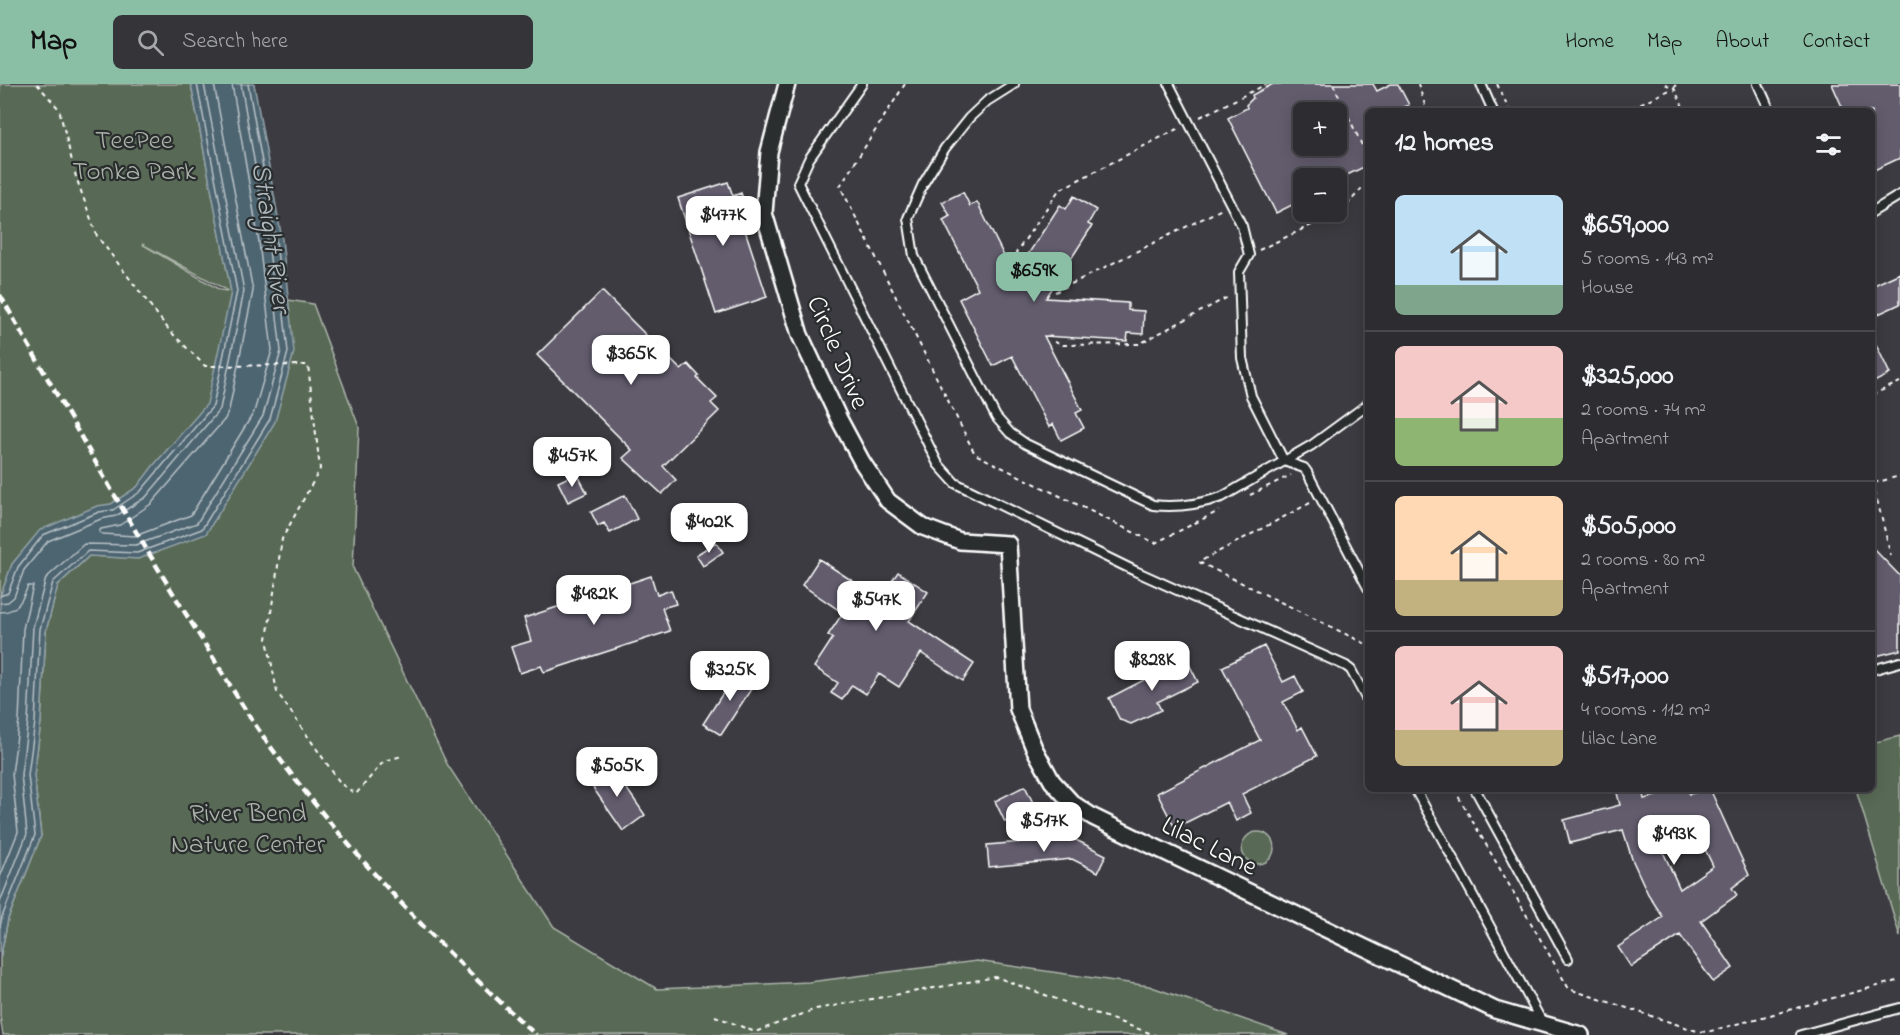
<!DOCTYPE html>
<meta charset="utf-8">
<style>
:root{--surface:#2c2c31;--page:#343439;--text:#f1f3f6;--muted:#a6a7ab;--line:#48484d;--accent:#8abfa5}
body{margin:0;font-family:"Indie Flower",sans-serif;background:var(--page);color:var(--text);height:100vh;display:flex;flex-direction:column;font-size:22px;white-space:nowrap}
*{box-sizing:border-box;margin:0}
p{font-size:20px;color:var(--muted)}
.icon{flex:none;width:33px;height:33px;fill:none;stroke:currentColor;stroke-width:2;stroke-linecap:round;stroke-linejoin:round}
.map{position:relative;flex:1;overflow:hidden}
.details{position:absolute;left:1365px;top:24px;width:510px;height:684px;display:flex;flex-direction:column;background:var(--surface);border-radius:9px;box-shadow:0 3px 15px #0003,0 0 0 2px var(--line)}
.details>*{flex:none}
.tools{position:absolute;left:1293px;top:18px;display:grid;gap:12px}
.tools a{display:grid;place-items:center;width:54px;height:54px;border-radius:9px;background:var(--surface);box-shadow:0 3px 15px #0003,0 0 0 2px var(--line);font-size:30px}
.price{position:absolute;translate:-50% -51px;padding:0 14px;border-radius:12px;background:#fff;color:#222;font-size:20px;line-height:39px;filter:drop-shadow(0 2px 3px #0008)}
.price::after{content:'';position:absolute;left:50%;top:36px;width:18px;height:14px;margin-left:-9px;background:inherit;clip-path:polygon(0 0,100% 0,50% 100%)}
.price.selected{background:var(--accent);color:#111}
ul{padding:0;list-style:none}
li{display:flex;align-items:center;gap:18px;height:150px;padding:0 30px}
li+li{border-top:2px solid var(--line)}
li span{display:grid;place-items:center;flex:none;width:168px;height:120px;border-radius:9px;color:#555}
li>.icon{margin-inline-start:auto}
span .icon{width:72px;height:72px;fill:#fffc;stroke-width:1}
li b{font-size:26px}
h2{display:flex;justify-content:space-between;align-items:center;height:72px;padding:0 30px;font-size:26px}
header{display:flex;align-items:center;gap:36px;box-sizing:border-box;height:84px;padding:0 30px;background:var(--accent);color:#111}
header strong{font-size:28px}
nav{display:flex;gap:33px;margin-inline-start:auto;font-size:21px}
.search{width:420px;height:54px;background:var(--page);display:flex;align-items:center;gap:15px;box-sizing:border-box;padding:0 21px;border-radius:9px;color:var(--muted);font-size:22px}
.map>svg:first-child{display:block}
.green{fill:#586a54;stroke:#acb4aa;stroke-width:1.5;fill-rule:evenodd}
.water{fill:#4d6571;stroke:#94a3aa;stroke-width:1.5}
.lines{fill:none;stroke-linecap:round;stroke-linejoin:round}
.shore{stroke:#b8c1c6;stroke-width:1.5}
.building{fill:#625c6d;stroke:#fff;stroke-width:1.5;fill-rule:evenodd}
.service-casing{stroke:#fff;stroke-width:12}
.minor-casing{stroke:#fff;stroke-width:20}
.path{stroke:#fff;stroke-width:2;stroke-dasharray:4.5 4.5;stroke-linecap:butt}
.service{stroke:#2a2d2e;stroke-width:8}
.minor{stroke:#2a2d2e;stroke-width:15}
.rail{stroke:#fff;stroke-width:4.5;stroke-dasharray:9 4.5;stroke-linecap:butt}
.labels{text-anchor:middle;stroke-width:4.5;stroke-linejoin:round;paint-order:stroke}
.park-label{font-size:27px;fill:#acb4aa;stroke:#2a2d2e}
.street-label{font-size:27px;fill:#fff;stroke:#2a2d2e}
.water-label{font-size:28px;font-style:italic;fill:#afbabf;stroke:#2a2d2e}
</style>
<header>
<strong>Map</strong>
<div class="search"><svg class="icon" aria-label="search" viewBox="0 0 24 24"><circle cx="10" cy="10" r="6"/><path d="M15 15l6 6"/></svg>Search here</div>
<nav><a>Home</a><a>Map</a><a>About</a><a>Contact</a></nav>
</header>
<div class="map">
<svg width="1900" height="951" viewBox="0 0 1900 951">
<rect width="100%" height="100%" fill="#3b3b41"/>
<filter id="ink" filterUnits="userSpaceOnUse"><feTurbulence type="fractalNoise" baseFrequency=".0167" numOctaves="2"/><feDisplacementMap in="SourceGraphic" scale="12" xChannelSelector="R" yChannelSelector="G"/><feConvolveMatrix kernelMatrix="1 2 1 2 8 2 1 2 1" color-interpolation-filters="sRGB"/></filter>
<g filter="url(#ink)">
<path class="green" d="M0,0h191l40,207 82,13 46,123 -6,141 94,196 107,163 103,62 152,-7 168,-21 172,25 139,49h-1285l-3,-19v-57l8,-40 33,-83 -7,-61 7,-53 5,-91 12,-46 31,-29 49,2 -41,-52 -97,91zM142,160l85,46 1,1 -8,-1z
M1900,652v201l-44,-148h16v-46z
M1242 764a16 16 0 1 1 32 0a16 16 0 1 1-32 0Z"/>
<path class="water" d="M191,0h63l28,155 12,113 -19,70 -69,112 -68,25 -49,-3 -31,29 -12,46 -5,91 -7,53 7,61 -33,83 -8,40v-362l12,-33 28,-34 57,-24 14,-2 26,-17 16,-21 54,-62 24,-112z"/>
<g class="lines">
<path class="shore" d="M214,0l39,207 -24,119 -4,9 -74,85 -31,21 -19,4 -2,3 3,2 33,2 56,-21 63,-103 18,-62 -13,-108 -27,-158
M0,512l8,-3 10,-26 25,-32 56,-23 14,-2 27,-18 73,-86 24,-115 -40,-207
M0,519l8,-1 6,-5 10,-27 24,-29 53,-22 15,-3 30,-19 74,-88 24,-118 -40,-207
M0,528c17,0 22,-11 28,-26h5l-10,43 -4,91 -7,54 6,58 -18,45
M0,818l27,-68 -6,-60 7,-53 5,-94 13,-49 38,-34 52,1 61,-22 66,-107 18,-65 -13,-110 -27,-157
M0,843l2,-10 33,-82 -7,-60 7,-53 5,-93 13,-47 35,-31 49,2 65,-24 68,-110 18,-67 -12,-112 -28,-156"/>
</g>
<path class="building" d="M1273,0h100l4,7 14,-7h7l11,21 -13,6h-28v54l-27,13h-37v21l-28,14 -48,-95 19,-10 -1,-3 7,-7 -1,-3zM1304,28h32v34h-32z
M1832,0h68v74l-28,13v-60h-28z
M728,98l5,14 8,-3 9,26 -8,2 25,76 -51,17 -38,-116z
M963,108l7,14 7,-4 37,74 46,-71 6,4 8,-13 22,14 -8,14 4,2 -46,72 82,5v7l16,1 -1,23 -15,-1 -1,8 -83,-5 38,74 -6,3 8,15 -23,12 -8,-16 -4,3 -37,-71 -19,10 -34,-67 19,-10 -35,-69 7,-4 -8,-14z
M1900,189v31l-28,13v-31z
M602,207l79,79 7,-6 11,12 -2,2 20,20 -6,5 8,8 -56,55 13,14 -14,14 -39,-36 9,-8 -95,-95z
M1872,252l18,38 -18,9z
M577,389l10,20 -19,9 -10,-20z
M625,411l12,24 -27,14 -6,-10 -6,3 -7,-14z
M716,458l7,10 -20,14 -7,-11z
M1872,463l28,29v74l-24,6 -4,-14z
M819,475l41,27 2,-3 20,13 16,-24 30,20 -19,29 65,43 -11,17 -42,-28 -22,34 -20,-13 -13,20 -14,-9 -10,15 -11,-7 7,-10 -24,-16 19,-29 -5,-3 15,-22 -41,-28z
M651,492l6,19 14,-5 5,14 -14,4 8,23 -126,41 -3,-6 -21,7 -9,-26 20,-6 -7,-23z
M1264,562l19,36 12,-6 8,16 -20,10 15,28 4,-3 15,29 -75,38 9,19 -15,8 -9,-19 -52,26 -18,-35 103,-53 -38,-73z
M1186,574l12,24 -41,20 4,8 -30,14 -11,-4 -11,-22z
M739,584l18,12 -36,55 -18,-11z
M611,682l34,49 -22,16 -34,-49z
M1025,702l10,21 -30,15 -10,-21z
M1616,705h26l2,10 37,-10h6l2,5 21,-5 39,86 -17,13 5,7 -36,26 32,47 -20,14 -33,-47 -49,32 -13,-20 45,-30 -15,-23 -16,-35 -9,-29 -53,13 -6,-23 56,-15zM1693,740l20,42 -33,23 -25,-55z
M1072,754l34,17 -8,17 -26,-13 -83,8 -2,-22z"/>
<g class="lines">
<defs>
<path id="service" d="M862,0l-53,75 -11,24 140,281 17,19 180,88 211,95 5,4 17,32
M1014,0l-27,17 -18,17 -24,30 -22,36 -15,34 6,38 82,161 14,16 16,11 127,61c23,3 47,-1 69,-8l90,-52 56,-41
M1169,0l73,142 7,29 -10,17 3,86 9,38 33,65 20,7 3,4 61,116
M1481,0l12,27
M1758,0l12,27
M1872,128l28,-17
M1872,586l28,-8
M1415,705l127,233
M1475,705l93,170
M1801,951l99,-27"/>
<path id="minor" d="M787,0l-18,68 -5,61 36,122 39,84 23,43 26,39 35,26 37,14 48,3 10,165 16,39 18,33 20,22 21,14 43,21 359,172 86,25"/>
</defs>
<use href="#service" class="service-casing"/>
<use href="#minor" class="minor-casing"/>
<path class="path" d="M37,0l22,25 17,68 21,59 72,94 36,36 103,-1 12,104 -38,70 -15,100 10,53 64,92 15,10 28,-33 18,-5
M905,0l-65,102 135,268 180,89 64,-32
M1333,0l35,74
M1418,0l9,27
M1497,0l13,27
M1665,0l9,4 2,-4
M1624,27l50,-23 11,23
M1200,33l67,-33
M1338,93l13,24
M1298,112l6,10
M1306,128l7,12
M1259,166l84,-40 25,-29
M1015,180l1,-11 43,-63 120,-62
M1055,208l167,-83
M1054,258l9,3 76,-1 89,-47
M1872,311l28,-13
M1873,399l18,73
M1874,399l26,-7
M1250,411l41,-20
M1310,419l-111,59 169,83
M1454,705l115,200 128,42 10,1 193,-52
M715,932l40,16 61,-23 180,-32 159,58"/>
<use href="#service" class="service"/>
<use href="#minor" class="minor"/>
<path class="rail" d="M0,211c66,115 130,231 201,343 23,37 46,77 72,112 78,105 167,198 263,285"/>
</g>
</g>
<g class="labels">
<g class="park-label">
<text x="134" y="64">TeePee<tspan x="134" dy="31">Tonka Park</tspan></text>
<text x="248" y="737">River Bend<tspan x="248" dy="31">Nature Center</tspan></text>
</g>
<g class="street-label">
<text transform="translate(839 268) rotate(67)" y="9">Circle Drive</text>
<text transform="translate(1210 761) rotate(26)" y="9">Lilac Lane</text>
</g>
<g class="water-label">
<text transform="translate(273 153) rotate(82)" y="10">Straight River</text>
</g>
</g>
</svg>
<div class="tools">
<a>+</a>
<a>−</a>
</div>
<b class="price" style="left:723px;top:163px">$477K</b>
<b class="price selected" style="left:1034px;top:219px">$659K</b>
<b class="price" style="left:631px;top:302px">$365K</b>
<b class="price" style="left:572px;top:404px">$457K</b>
<b class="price" style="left:709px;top:470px">$402K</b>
<b class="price" style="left:594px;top:542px">$482K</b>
<b class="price" style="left:876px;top:548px">$547K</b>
<b class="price" style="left:1152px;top:608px">$828K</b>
<b class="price" style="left:730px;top:618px">$325K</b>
<b class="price" style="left:617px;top:714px">$505K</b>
<b class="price" style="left:1044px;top:769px">$517K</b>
<b class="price" style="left:1674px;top:782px">$493K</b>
<section class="details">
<h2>12 homes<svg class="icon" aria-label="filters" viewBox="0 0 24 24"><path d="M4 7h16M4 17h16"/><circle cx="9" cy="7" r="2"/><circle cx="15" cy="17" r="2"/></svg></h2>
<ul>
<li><span style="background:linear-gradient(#bfe0f5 75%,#7fa58c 0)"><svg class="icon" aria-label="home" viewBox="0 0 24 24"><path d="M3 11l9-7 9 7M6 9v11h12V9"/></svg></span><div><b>$659,000</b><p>5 rooms · 143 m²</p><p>House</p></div></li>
<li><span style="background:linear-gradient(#f6c9c9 60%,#8fb573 0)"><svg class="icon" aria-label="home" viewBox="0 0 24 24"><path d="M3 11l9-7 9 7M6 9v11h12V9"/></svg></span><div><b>$325,000</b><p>2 rooms · 74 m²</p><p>Apartment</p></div></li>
<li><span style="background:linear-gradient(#ffd9b3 70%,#c2b280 0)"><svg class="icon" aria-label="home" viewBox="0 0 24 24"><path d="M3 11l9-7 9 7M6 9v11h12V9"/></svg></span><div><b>$505,000</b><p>2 rooms · 80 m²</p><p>Apartment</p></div></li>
<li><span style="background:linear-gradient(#f6c9c9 70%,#c2b280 0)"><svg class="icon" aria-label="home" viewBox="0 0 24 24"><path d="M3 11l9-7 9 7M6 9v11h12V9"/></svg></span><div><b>$517,000</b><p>4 rooms · 112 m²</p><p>Lilac Lane</p></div></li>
</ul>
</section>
</div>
